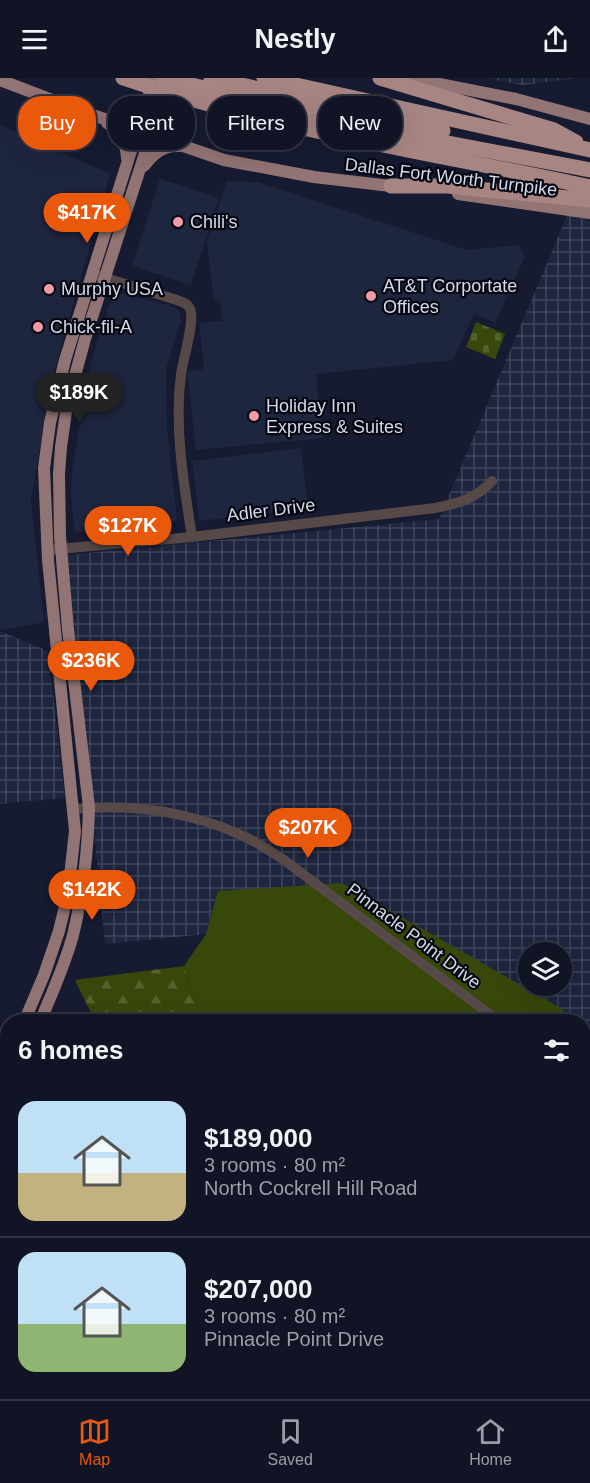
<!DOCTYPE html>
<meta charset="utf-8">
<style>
:root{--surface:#101425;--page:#191d2d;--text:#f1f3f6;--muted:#9c9ea7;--line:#303342;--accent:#ea580c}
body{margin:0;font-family:Arial,sans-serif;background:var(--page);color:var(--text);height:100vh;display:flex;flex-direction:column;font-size:22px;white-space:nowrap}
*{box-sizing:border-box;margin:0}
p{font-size:20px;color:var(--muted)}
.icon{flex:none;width:33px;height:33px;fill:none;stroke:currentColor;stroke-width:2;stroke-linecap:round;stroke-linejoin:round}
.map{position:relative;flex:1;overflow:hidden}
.side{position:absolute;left:0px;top:936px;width:591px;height:386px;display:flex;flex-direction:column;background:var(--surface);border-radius:24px 24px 0 0;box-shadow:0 6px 24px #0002,0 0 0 2px var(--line)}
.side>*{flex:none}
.banner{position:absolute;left:18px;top:18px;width:555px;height:54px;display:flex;gap:12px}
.tools{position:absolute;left:518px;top:864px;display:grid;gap:12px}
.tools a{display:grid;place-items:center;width:54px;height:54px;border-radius:50%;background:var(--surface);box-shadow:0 6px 24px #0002,0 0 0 2px var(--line);font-size:30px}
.price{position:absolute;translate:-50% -51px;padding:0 14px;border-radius:21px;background:var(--accent);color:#fff;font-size:20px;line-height:39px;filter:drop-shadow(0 2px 3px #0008)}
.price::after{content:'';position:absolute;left:50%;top:36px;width:18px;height:14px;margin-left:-9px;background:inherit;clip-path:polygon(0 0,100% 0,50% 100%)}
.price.on{background:#222;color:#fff}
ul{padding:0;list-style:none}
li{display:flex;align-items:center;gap:18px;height:150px;padding:0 18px}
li+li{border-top:2px solid var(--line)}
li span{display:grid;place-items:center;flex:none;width:168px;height:120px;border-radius:18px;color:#555}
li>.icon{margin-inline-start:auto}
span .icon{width:72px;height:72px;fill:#fffc;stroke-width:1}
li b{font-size:26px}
h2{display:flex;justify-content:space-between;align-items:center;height:72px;padding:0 18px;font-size:26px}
.pill{padding:0 21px;border-radius:24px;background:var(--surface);box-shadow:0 6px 24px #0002,0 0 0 2px var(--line);font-size:21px;line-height:54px}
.pill.on{background:var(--accent);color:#fff}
header{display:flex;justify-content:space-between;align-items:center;height:78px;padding:0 18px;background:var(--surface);font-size:27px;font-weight:700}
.dock{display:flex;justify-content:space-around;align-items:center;height:84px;border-top:2px solid var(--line);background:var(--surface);font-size:16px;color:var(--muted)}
.dock a{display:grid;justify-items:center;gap:3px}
.dock .on{color:var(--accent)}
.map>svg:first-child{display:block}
.built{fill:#1e253f}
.industrial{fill:url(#industrial-grid);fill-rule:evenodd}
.grass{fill:#38480b}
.forest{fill:url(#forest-firs)}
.cemetery{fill:url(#cemetery-stones)}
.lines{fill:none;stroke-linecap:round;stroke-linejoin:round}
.minor{stroke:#574948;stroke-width:10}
.major{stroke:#917473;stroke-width:12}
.highway{stroke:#a78583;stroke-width:15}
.poi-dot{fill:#f39aa8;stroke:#050710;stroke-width:2}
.labels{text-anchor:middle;stroke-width:4.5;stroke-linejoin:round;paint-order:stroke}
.street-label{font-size:18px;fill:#d4d9e8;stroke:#050710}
.poi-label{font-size:18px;fill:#d4d9e8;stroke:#050710;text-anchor:start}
</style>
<header><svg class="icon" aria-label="menu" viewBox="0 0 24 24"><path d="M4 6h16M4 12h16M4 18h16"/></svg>Nestly<svg class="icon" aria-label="share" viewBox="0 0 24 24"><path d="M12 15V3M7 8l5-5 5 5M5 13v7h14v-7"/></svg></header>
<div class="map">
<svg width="590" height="1321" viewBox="0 0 590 1321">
<defs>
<pattern id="industrial-grid" width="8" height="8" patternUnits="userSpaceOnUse" patternTransform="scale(1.5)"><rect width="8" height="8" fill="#1e253f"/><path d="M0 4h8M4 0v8" fill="none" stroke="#3e445b"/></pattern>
<pattern id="forest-firs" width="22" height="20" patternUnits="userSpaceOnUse" patternTransform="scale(1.5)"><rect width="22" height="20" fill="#38480b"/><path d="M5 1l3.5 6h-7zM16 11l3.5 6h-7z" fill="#54622f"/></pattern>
<pattern id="cemetery-stones" width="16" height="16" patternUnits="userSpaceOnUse" patternTransform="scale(1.5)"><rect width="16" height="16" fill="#38480b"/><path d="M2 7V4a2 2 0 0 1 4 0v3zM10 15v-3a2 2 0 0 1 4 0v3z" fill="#54622f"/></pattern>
</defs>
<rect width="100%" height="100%" fill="#161b31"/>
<path class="built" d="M0,47l110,49 -59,209 -20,118 13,121 -40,8 -4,-2z
M160,101l59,19 -28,87 -59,-19z
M227,103l30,1 207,67v1l55,-5 6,11 -30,67 -21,-9 -21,46 -137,14 7,64 -127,12 -9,-79 17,-2 -5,-46 23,-2 -2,-21h-6l-7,-59z
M123,215l51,14 5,4 2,9 -15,49 1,59 10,91 -7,5 -95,8 -4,-36 1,-26 18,-105 19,-60 6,-9z
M301,370l7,60 -109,13 -7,-60z"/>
<path class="industrial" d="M485,0h91l-52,7z
M569,133l21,10v1140l-6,-3v-336l-27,-1 7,-11 -346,-119 -12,43 -101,10 -38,-389 372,-36zM528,874h33v34h-33z
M0,553l48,20 17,147 -65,6z"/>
<path class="grass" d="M342,805l222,127 -7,12 -355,-1 -18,-55 22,-32 12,-43z
M584,1280l6,3v38h-261l-2,-7h257z"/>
<path class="forest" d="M184,888l18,55h-107l-20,-41z
M253,1314h74l2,7h-67v-6z"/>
<path class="cemetery" d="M476,244l29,12 -10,25 -29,-12z"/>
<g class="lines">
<path class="minor" d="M93,196l84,26c4,2 10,3 12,7 8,11 -7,54 -8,68 -7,53 3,110 11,162
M47,472l145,-13 243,-29c22,-4 42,-10 57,-27
M73,731c74,-7 151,8 211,51l216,162
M584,998l6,3"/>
<path class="major" d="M409,0l107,21 74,20
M0,2l84,32 140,48 90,17 85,10
M107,45c13,7 19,19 20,35
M144,88c9,-12 19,-21 35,-20
M458,116l132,19
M24,944l20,-47 15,-44 9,-37 7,-63 -27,-271 -4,-92 6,-45 15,-63 89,-282
M40,944c12,-29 25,-57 33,-87 10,-41 15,-85 16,-128l-21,-178 -8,-93 -1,-62 2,-27 6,-42 18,-66 82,-254
M0,999l8,-17
M0,1036l8,-18"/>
<path class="highway" d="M123,0c152,52 311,75 467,109
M164,0l184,46 242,46
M211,0l232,53
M264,0l326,72
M380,0l174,52 22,12
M391,108h56l143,14"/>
</g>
<g class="poi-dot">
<circle cx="178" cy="144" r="6"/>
<circle cx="49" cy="211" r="6"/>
<circle cx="371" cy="218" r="6"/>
<circle cx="38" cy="249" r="6"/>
<circle cx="254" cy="338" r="6"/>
</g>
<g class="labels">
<g class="street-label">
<text transform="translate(451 99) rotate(7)" y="6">Dallas Fort Worth Turnpike</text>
<text transform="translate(271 432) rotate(-7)" y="6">Adler Drive</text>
<text transform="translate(414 858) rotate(37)" y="6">Pinnacle Point Drive</text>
</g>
<g class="poi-label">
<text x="190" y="150">Chili's</text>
<text x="383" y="214">AT&amp;T Corportate<tspan x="383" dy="21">Offices</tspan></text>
<text x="61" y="217">Murphy USA</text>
<text x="50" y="255">Chick-fil-A</text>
<text x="266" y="334">Holiday Inn<tspan x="266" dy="21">Express &amp; Suites</tspan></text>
</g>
</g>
</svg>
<div class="tools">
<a><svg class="icon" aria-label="layers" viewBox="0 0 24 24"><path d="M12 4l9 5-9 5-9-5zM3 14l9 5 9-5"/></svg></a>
</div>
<b class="price" style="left:87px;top:166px">$417K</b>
<b class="price on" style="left:79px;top:346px">$189K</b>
<b class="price" style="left:128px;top:479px">$127K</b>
<b class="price" style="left:91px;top:614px">$236K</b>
<b class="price" style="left:308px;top:781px">$207K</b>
<b class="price" style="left:92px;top:843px">$142K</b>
<div class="banner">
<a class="pill on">Buy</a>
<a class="pill">Rent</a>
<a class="pill">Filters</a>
<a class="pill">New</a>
</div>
<section class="side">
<h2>6 homes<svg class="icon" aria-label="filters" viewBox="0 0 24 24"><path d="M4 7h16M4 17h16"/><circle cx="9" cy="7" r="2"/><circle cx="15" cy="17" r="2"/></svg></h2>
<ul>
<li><span style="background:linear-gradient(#bfe0f5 60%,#c2b280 0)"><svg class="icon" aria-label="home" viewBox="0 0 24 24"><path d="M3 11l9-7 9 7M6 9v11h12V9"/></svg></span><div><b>$189,000</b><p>3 rooms · 80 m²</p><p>North Cockrell Hill Road</p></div></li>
<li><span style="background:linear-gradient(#bfe0f5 60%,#8fb573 0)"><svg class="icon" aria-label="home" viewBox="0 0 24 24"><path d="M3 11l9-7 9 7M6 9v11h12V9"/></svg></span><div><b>$207,000</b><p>3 rooms · 80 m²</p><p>Pinnacle Point Drive</p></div></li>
</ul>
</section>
</div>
<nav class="dock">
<a class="on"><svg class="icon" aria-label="map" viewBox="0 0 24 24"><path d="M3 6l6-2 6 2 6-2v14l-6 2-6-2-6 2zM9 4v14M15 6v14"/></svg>Map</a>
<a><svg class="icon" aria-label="saved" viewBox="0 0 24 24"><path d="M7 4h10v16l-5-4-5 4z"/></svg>Saved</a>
<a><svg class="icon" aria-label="home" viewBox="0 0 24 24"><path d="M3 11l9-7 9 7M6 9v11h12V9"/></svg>Home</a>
</nav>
